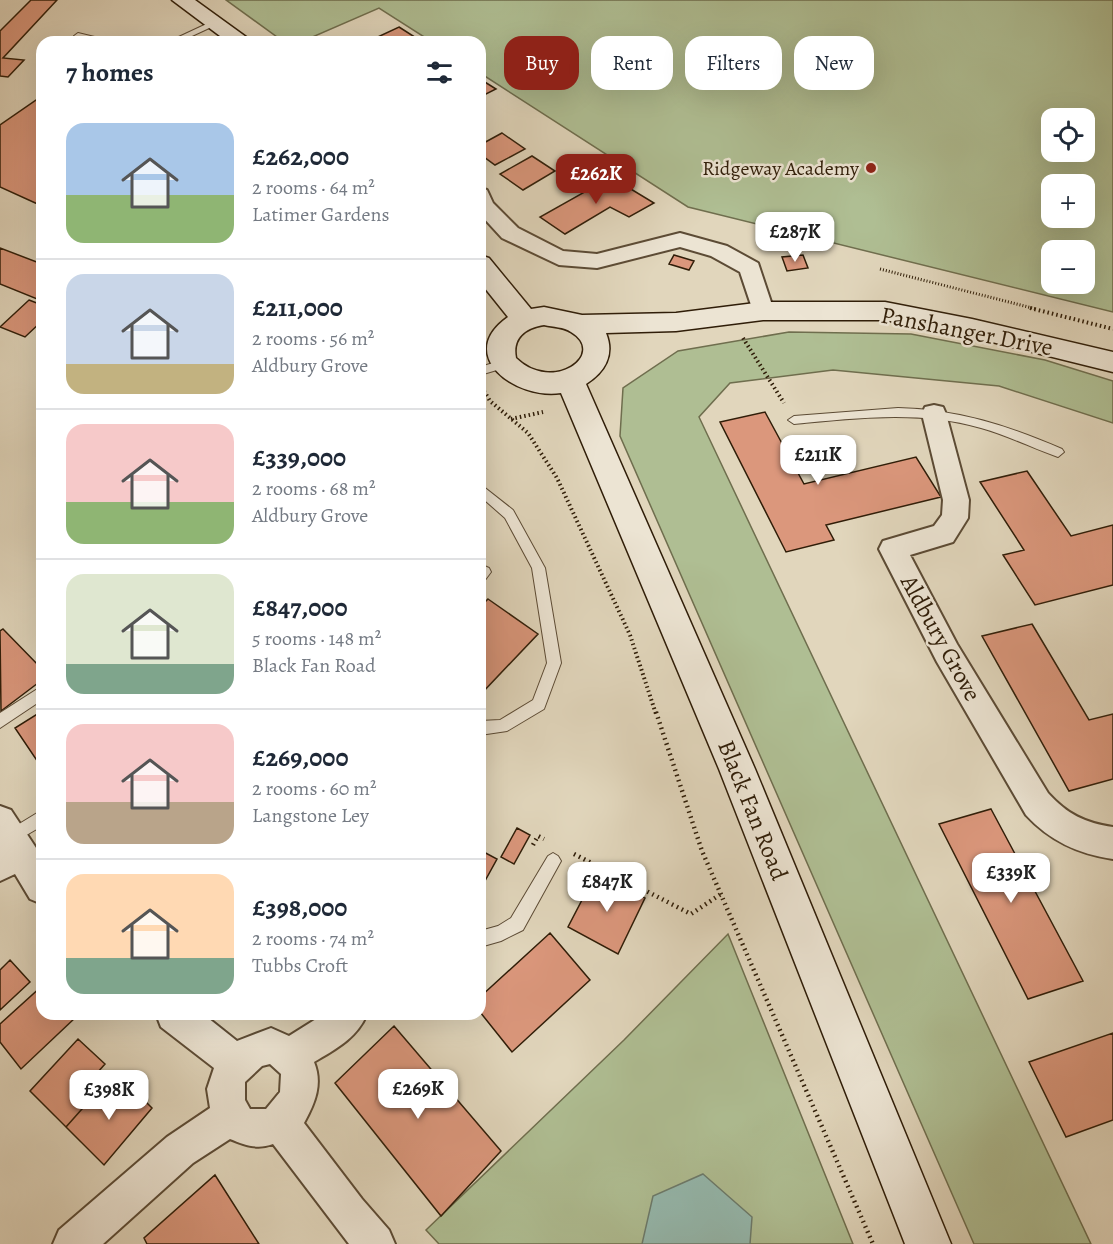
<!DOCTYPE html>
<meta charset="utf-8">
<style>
:root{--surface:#fff;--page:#f6f6f7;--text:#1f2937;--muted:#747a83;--line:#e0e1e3;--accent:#8f2418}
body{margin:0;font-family:Alegreya,serif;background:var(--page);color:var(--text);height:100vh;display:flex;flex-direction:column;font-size:22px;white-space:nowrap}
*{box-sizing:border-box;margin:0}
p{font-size:20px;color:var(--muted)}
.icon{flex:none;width:33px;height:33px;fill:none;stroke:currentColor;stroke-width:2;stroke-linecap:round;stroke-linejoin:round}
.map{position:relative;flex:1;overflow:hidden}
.details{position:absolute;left:36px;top:36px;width:450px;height:984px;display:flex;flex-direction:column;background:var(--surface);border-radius:18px;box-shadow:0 6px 24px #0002}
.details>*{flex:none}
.banner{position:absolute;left:504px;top:36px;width:519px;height:54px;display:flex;gap:12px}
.buttons{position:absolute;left:1041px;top:108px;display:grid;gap:12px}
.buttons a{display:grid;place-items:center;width:54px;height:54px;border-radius:12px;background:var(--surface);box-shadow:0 6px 24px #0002;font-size:30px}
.price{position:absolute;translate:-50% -51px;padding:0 14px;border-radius:12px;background:#fff;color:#222;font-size:20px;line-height:39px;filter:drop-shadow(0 2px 3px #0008)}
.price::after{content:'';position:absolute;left:50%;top:36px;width:18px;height:14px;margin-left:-9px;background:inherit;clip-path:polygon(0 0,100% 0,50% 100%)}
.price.active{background:var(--accent);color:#fff}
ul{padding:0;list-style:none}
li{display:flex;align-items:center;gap:18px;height:150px;padding:0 30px}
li+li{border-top:2px solid var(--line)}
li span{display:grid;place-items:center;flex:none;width:168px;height:120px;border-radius:18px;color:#555}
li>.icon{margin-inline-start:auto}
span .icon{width:72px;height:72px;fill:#fffc;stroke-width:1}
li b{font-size:26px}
h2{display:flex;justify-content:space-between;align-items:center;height:72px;padding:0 30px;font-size:26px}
.tag{padding:0 21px;border-radius:18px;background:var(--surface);box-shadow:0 6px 24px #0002;font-size:21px;line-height:54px}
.tag.active{background:var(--accent);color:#fff}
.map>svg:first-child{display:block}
.green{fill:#afbe93;stroke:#6f6e4e;stroke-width:1.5;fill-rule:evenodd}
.water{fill:#95b9ae;stroke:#6c7b6c;stroke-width:1.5}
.building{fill:#db977c;stroke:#2f1d08;stroke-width:1.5}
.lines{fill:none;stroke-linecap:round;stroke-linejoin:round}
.lane-casing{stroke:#5c4b35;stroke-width:2}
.street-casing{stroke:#5c4b35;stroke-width:4}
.secondary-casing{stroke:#2f1d08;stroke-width:3}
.path-far2{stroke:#2f1d08;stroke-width:3;stroke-dasharray:1 2;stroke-linecap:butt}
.path-far1{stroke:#2f1d08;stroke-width:4;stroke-dasharray:1.5 3;stroke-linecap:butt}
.path{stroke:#2f1d08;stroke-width:4.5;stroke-dasharray:1.5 4;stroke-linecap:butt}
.lane{fill:#ece4d3;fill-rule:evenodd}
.street{fill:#ece4d3;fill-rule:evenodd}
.secondary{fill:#ece4d3;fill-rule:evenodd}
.poi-dot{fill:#8f2418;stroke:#ece4d3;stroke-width:2}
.labels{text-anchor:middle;stroke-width:5;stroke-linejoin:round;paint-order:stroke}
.far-poi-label{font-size:20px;fill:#2f1d08;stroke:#ece4d3;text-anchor:end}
.street-label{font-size:24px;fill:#2f1d08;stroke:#ece4d3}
</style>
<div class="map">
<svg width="1113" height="1244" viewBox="0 0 1113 1244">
<rect width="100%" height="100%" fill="#e1d6bc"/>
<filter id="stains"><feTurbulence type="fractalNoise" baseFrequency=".00333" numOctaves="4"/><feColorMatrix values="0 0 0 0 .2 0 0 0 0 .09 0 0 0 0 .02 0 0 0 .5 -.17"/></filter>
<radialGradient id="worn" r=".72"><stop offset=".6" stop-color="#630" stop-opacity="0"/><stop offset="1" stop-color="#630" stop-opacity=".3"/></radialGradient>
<path class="green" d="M226,0h887v312l-425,-105 -208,-134v-31h-48l-53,-34 -78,34h-17zM1052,118h32v34h-32zM1052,184h32v34h-32zM1052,250h32v34h-32z
M789,332l122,2 134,26 68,21v42l-114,-37 -166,-16 -103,13 -31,34 392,827h-117l-354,-808 3,-48 55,-37z
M728,934l125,310h-414l-13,-14 198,-190z"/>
<path class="water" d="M703,1174l49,43 -2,27h-108l11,-48z"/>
<path class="building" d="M31,0h26l-54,58 21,2 -16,17 -8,-1v-45z
M399,27l22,14 -54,1z
M480,79l16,10 -16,8z
M42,96v110l-42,-19v-62z
M502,133l23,16 -30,16 -15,-11v-9z
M532,156l23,15 -32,19 -23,-16z
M611,177l43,26 -25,14 -19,-10 -45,27 -25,-17z
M0,248l42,16v37l-42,-17z
M674,255l20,6 -5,9 -20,-6z
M803,255l5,13 -21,3 -5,-14z
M29,300l13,5v16l-17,16 -25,-10z
M765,412l39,72 112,-27 25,40 -115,28 8,15 -48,12 -66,-130z
M1027,471l44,65 42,-11v60l-78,20 -32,-50 21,-5 -44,-68z
M488,599l50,35 -58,61v-88z
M1032,624l57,96 24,-6v65l-44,12 -87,-155z
M3,629l39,40v11l-41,31 -1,-80z
M42,711v57l-27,-40z
M991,809l92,172 -55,18 -89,-175z
M517,828l13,7 -16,29 -13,-7z
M480,850l17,9 -17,31z
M596,873l49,25 -27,56 -50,-27z
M550,933l40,47 -78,72 -32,-40v-15z
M10,960l20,22 -30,28v-40z
M42,986v28h31l3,3 -55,52 -21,-27v-18z
M394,1026l107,125 -60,65 -106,-133z
M1113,1033v87l-47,17 -37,-75z
M78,1039l27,25 -16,18 9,9 -32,36 -36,-36z
M125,1081l27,27 -48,57 -38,-38 32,-36 9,11z
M215,1175l44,69h-112l-3,-6z"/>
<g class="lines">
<defs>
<path id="lane" d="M213,21l7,2 -41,19h-11z
M78,33l29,7 1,2h-15l-18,-4 -1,-2z
M503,360l6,4 -2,3 -27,8v-8z
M898,408c59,1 111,18 164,41l2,3 -6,5c-26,-9 -51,-22 -77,-29 -61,-18 -125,-10 -187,-4l-6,-4 6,-4z
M480,484l33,26 32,58 16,95 -17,46 -37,22 -27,4v-14l20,-1 33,-20 14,-37 -15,-95 -27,-50 -25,-22z
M480,564l9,4 2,4 -6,8 -5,1z
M42,686v14l-42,28v-15z
M42,810v16l-31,18 -5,-2 -3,-5 3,-5z
M553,853l5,3 3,5 -38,69 -22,11 -21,6v-16l18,-5 13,-8 37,-62z"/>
<path id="street" d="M480,188l7,2 6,13 25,25 45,23 34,3 83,-21 47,13 31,17 16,48 -3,6 -8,2 -8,-2 -15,-45 -29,-16 -31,-9 -83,21 -38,-3 -57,-27 -22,-24z
M934,405l9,2 3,7 23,86 -1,18 -15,24 -43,13 47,89 91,149c19,21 37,30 65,34v32c-35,-5 -63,-18 -87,-44l-89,-153 -58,-113 4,-8 51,-15 8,-11 1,-15 -21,-86 3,-7z
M0,806l11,4 31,47v47l-12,-5 -15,-25 -15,7z
M156,1014h47l34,27 34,-13 18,8 35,-22h43c-10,24 -31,35 -53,48 9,22 1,41 -10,61l58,76 27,31 6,14h-46l-76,-100c-16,6 -28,1 -43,-5l-37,24 -90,81h-50l6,-14 108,-93 43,-29 -3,-19 7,-21 -53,-41zM270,1064l11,10 -1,18 -14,17h-16l-5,-9v-18l17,-16z"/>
<path id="secondary" d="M172,0h23l58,42h-25z
M480,255l9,3 42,51 13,-2 38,8 94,-2 87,-11h122l87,17 141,33v20l-141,-35 -87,-17h-122l-87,11 -70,2c9,22 -1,39 -20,51l169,385 196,475h-46l-186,-475 -158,-376c-45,7 -107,-38 -53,-76l-28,-35zM544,325c9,2 20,2 27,7 37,22 -18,62 -55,26 -4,-20 9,-30 28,-33z"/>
</defs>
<use href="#lane" class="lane-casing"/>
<use href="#street" class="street-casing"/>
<use href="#secondary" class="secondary-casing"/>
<path class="path-far2" d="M880,269l156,40"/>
<path class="path-far1" d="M1030,308l83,21
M743,338l41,65
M484,391l6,10 38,32 29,45 73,157 26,79
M511,419l32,-7"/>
<path class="path" d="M656,712l46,139 171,393
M533,845l5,-9 6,3
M574,854l117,60 30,-20"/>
<use href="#lane" class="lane"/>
<use href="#street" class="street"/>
<use href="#secondary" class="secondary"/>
</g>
<circle class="poi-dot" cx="871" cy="168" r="6"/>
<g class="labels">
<g class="far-poi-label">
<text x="859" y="175">Ridgeway Academy</text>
</g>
<g class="street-label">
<text transform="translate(967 331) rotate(11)" y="8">Panshanger Drive</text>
<text transform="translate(941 638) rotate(61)" y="8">Aldbury Grove</text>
<text transform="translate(753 810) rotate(68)" y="8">Black Fan Road</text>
</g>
</g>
<rect width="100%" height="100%" filter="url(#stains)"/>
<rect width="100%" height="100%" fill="url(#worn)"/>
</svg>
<div class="buttons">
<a><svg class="icon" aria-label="locate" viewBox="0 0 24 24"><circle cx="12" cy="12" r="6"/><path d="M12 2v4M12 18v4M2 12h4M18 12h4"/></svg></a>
<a>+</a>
<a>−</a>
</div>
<b class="price active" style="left:596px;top:205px">£262K</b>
<b class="price" style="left:795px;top:263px">£287K</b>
<b class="price" style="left:818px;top:486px">£211K</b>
<b class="price" style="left:1011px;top:904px">£339K</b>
<b class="price" style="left:607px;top:913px">£847K</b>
<b class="price" style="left:418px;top:1120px">£269K</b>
<b class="price" style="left:109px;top:1121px">£398K</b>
<div class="banner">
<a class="tag active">Buy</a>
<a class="tag">Rent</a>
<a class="tag">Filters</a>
<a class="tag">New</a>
</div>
<section class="details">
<h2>7 homes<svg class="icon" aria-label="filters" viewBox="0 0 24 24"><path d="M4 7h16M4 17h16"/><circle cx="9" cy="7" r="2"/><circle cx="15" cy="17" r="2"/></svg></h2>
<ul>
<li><span style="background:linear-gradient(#a9c7e8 60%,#8fb573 0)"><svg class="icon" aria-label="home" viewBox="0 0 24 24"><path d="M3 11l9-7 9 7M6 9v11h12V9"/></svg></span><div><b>£262,000</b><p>2 rooms · 64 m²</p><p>Latimer Gardens</p></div></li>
<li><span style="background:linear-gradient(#c9d6e8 75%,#c2b280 0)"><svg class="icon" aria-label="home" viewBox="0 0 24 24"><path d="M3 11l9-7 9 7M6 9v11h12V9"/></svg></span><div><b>£211,000</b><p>2 rooms · 56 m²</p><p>Aldbury Grove</p></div></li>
<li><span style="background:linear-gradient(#f6c9c9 65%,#8fb573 0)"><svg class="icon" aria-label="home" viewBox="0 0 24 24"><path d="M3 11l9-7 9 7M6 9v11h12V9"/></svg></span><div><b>£339,000</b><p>2 rooms · 68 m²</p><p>Aldbury Grove</p></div></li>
<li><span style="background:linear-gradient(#dfe7d0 75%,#7fa58c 0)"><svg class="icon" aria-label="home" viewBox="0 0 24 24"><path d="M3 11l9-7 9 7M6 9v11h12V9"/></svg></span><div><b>£847,000</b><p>5 rooms · 148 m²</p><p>Black Fan Road</p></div></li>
<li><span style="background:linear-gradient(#f6c9c9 65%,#b9a48a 0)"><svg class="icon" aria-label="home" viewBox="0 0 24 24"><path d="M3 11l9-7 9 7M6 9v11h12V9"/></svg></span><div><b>£269,000</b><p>2 rooms · 60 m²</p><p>Langstone Ley</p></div></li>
<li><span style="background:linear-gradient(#ffd9b3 70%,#7fa58c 0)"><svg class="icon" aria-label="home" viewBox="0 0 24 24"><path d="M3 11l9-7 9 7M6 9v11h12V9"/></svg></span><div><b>£398,000</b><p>2 rooms · 74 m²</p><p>Tubbs Croft</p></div></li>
</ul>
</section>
</div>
